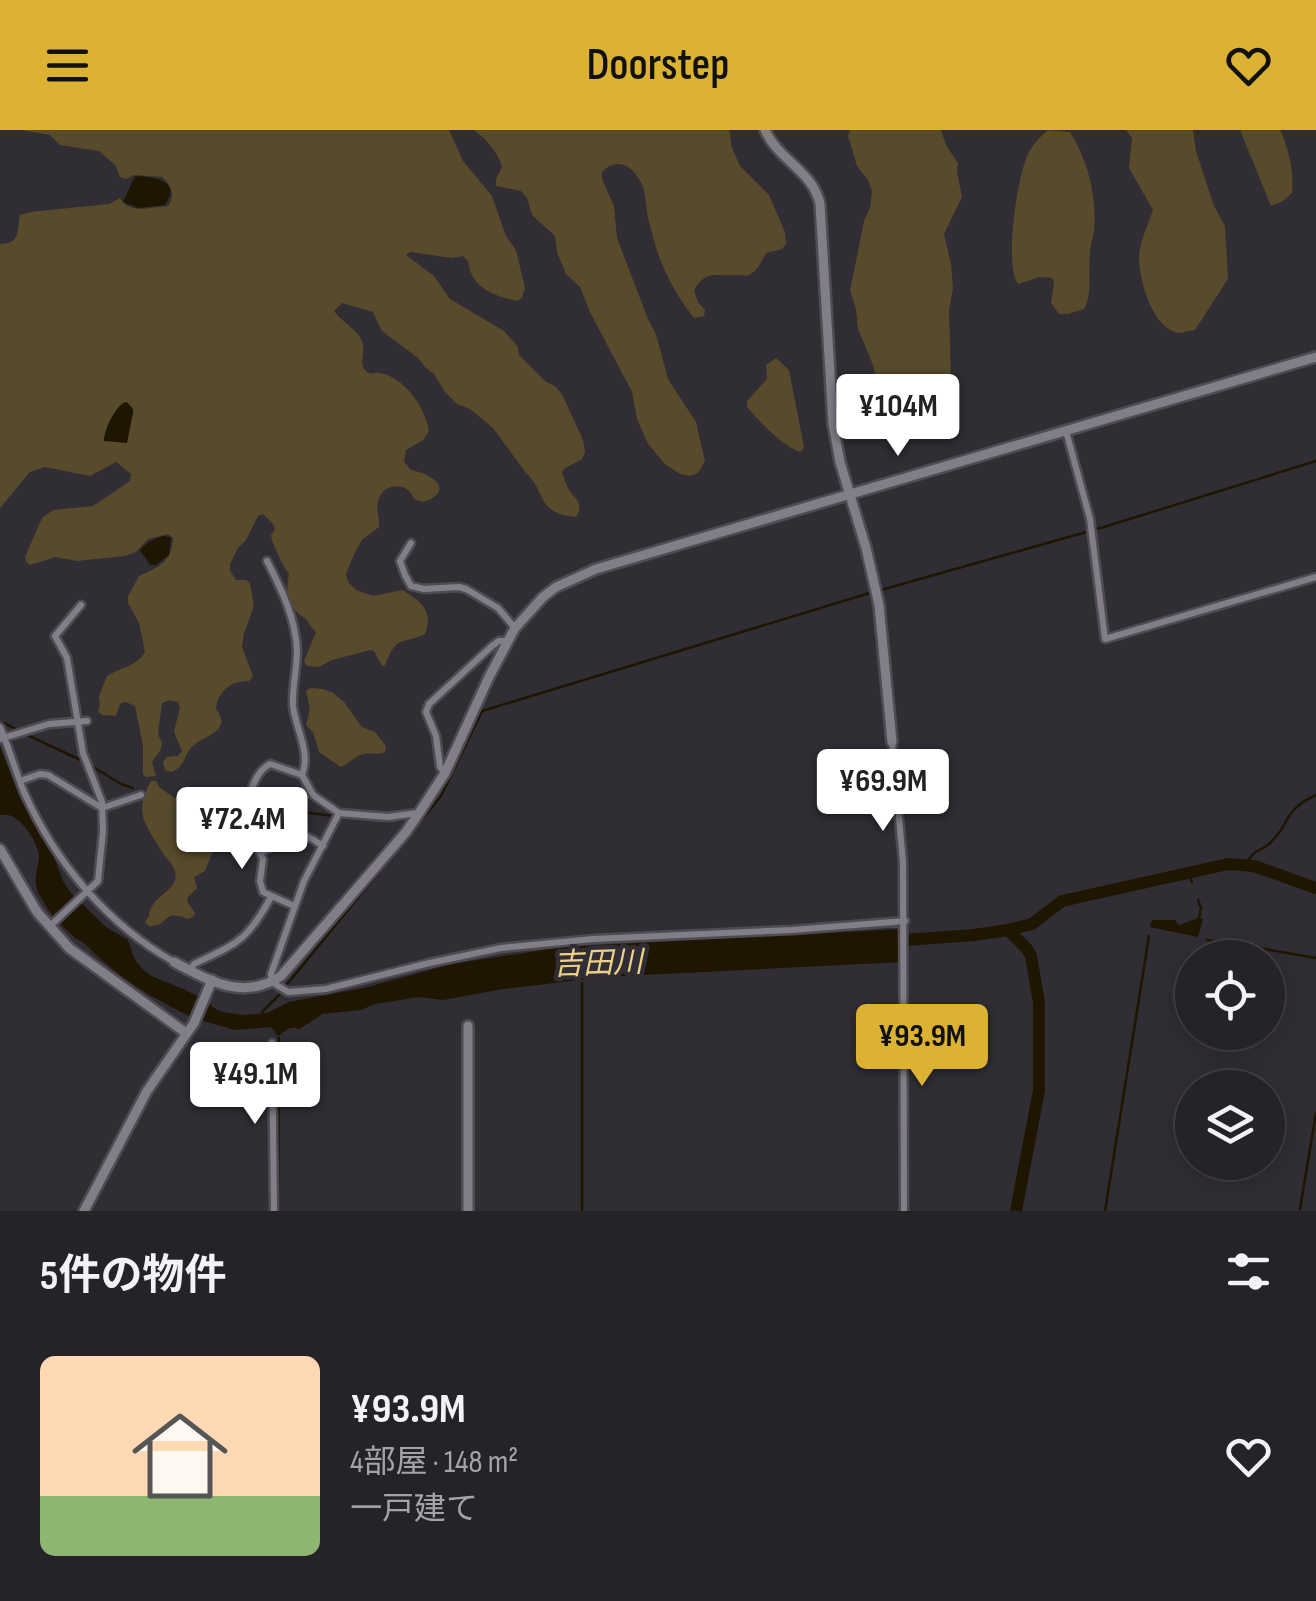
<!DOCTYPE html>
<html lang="ja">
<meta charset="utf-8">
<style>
:root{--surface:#252228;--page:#312f34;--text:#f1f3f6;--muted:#a3a4a8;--line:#423f45;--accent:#dcb233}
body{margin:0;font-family:"Sofia Sans Condensed","Noto Sans JP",sans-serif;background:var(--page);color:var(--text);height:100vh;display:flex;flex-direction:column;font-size:38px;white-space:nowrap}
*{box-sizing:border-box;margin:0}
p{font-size:32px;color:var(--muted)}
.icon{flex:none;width:55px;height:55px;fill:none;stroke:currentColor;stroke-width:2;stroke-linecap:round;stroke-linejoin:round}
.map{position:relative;height:1081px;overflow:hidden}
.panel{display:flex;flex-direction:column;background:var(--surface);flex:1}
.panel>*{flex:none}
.tools{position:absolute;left:1175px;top:810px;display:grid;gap:20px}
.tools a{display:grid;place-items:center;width:110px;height:110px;border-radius:50%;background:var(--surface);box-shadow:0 5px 25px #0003,0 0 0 2px var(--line);font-size:50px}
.price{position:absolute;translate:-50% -85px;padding:0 22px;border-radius:10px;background:#fff;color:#222;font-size:32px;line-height:65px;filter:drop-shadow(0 2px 5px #0008)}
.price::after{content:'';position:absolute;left:50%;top:60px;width:30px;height:22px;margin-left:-15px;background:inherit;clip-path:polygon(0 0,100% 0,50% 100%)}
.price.active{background:var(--accent);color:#111}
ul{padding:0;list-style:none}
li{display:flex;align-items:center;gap:30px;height:250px;padding:0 40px}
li+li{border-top:2px solid var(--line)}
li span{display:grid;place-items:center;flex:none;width:280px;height:200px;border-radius:15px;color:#555}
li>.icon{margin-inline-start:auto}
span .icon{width:120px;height:120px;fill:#fffc;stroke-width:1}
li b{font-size:42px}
h2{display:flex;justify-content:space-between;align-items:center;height:120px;padding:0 40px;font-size:42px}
header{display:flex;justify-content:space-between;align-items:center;height:130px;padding:0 40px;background:var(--accent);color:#111;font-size:45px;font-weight:600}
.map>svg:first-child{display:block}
.green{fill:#574b2c}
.water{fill:#1f1601}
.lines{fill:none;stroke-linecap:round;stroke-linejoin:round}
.stream{stroke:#1f1601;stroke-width:2.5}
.river{stroke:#1f1601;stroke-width:12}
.street-casing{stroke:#4e4b52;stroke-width:11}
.secondary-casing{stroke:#4e4b52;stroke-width:14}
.street{stroke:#827e87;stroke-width:6}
.secondary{stroke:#827e87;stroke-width:9}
.labels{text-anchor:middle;stroke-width:9;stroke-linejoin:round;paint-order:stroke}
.water-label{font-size:30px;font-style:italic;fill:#eed188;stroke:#312d35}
</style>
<header><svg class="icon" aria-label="menu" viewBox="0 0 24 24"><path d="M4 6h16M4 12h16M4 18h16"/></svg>Doorstep<svg class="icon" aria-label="heart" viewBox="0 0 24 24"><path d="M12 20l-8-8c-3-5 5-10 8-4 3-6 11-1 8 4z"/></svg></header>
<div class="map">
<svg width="1316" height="1081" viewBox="0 0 1316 1081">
<rect width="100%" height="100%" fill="#312d35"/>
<path class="green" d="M21,0h428l14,31 29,35 14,40 10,14 9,38 -3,10 -5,3c-23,-5 -46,-13 -49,-40l-5,-5 -11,2 -42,-6 -4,3 28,21 16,23 54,32 14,16 1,8 27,27 9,4 7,8 21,46 2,12 -3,7 -18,10 -2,3c2,7 5,15 9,21 8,9 12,12 5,24 -41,-4 -29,-25 -50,-44l-33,-45 -23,-19 -13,-5 -12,-12 -11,-18 -8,-6 -8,-10 -36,-27 -9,-19 -31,-9 -8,8c7,10 22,18 27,28 6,10 -3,23 4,31 5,6 9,2 15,3 24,4 46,35 49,58l-6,9 -17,10 -2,12 7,8c22,4 45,21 12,32l-9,-3c-6,-19 -33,-16 -36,3 -2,7 2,17 1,25l-17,13 -6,10 -10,24 2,8 8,8 17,6 29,-6c19,11 32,21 23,44 -25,12 -27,-1 -40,31l-3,1 -8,-15 -4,-1 -38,10 -13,7 -12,-1 -3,-5 12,-29c-4,-3 -7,-8 -10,-13 -2,-2 -5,-3 -7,-5 -13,-11 -13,-24 -10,-40 -6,-8 -17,-30 -18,-39l4,-6 -2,-5 -10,-10 -5,2 -12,24 -8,8 -8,16v7l6,9h10l4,3 4,23 -10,27 -2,14 11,29 -4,5c-18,0 -31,10 -33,28 17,22 -11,26 -23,37 -11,10 -6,20 -22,26l-6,-2 -2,-8 4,-5 11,-1 4,-5 -8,-19 6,-25 -2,-5 -8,-2 -8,3 -4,31 4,9 -1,6 -9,13 4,14 -10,1 -3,-3v-28l-8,-40 -9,-4 -6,2 -4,12 -14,-1 -4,-4 2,-5 -1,-10 8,-20c13,-8 30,-10 38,-24l-6,-29 -11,-20v-7l11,-20c20,-9 33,-14 34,-38l-5,-4 -20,5 -12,13 -11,4 -48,5 -21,-4 -26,8 -4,-3 -1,-5 17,-39 11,-8 40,-4 37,-25 1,-7 -15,-12 -26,14 -45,-9 -15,5 -30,36v-264c21,0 17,-14 20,-29l10,-3 79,-8 11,-6c9,17 32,9 48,8 8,-10 3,-21 -6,-29l-28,-2 -8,4 -6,-2 -4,-11 -17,-15 -39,-6 -10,-10z
M474,0h255l3,18 8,18 29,29 16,37 1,12 -4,5 -16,4c-4,7 -7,16 -14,20 -8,5 -6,2 -16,2 -21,2 -29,-6 -42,15l4,12 7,8 -1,6 -10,2c-13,-16 -24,-35 -32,-54 -6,-14 -10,-31 -14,-46 -2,-10 -2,-21 -5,-31 -8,-19 -24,-32 -41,-15v7l12,27 3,32 31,81 8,15 12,45 28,43 9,39 -7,12 -8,3 -10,-2 -15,-10 -17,-20 -11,-25 -5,-27 -42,-80 -10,-25 -14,-13 -9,-22 -2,-16 -23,-21 -5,-17 -6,-7 -25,-5v-7l6,-12c-4,-15 -16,-28 -28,-37z
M850,0h91l5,15 12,18 -1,9 5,25 -18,37 7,30 2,24 -4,23 2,70 -5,5h-20l-19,26 -7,-3 -22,-22 -5,-22 -15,-36 -2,-20 -6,-18 14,-70 6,-13 2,-17 -4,-11 -11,-14 -9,-30z
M1048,0l22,2c18,28 27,65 24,99 -1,8 -4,15 -4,23 -2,19 3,38 -6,55l-16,5h-9l-8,-11 3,-21 -2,-4 -12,-1 -22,7c-14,-18 -1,-108 10,-130 5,-10 12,-17 20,-24z
M1126,0h67l3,21 18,55 11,20 3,53 -33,51c-3,0 -12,3 -16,3 -26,-3 -40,-53 -40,-75 0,-15 9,-33 14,-48l-24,-42 3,-30z
M1240,0h40c9,18 14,44 12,63l-9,8 -12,5z
M776,228l13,12 14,72 1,6 -4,4c-19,-7 -40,-30 -53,-45v-6l20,-22 -1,-14z
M310,558l13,1 10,4 11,9 18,25 13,5 11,14 -1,6c-9,4 -18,-1 -27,4 -6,3 -10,8 -17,11l-22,-15 -6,-20 -7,-7 4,-16 -4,-18z
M151,651h5l3,6 21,15 5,1 15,-4 27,5 3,3 2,12 12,7 -20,11 -12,17 -7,17 -11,6 3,11 -9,9 -1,4 8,12 -1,3 -6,3c-28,-11 -16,7 -39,7l-4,-4 4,-6c2,-23 31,-24 26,-45 -2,-7 -9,-13 -13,-19 -17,-29 -29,-38 -11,-71z"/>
<path class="water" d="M135,46c17,1 48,3 30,29l-27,3 -15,-6z
M127,272l6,7v4l-6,30 -23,-2c0,-11 10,-31 19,-38z
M163,406l7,1 1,2 -2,16 -13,10h-6l-10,-15 10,-9z
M0,617l21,53 31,52 11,29 7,11 37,36 20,11c3,5 4,11 6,16 9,22 30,25 48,33 10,4 12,8 22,9l-9,21c-40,-18 -78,-42 -108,-73 -4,-4 -9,-5 -13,-9 -13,-11 -26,-26 -34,-42 -7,-13 -1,-24 0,-37 0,-12 -14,-33 -24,-39 -6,-4 -8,-3 -15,-3z
M1199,785l1,3 3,1 -5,18 -48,-10 2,-7h23l4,5 19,-7z
M903,799v33l-298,15 -102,12 -60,11 -24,-3 -44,7 -14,6 -38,4 -24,15c-11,-4 -14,3 -21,7l-7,-9 -36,3 -38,-11 8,-20 9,9 8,4 21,3 24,-2 22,-11 75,-14 88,-24 111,-17z"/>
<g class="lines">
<path class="stream" d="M881,460l223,-63 212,-66
M4,593l16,8
M27,605l56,26
M90,635l31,19 12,4
M203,668l36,6
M247,675l87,11
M341,687l58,3 14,-2
M1245,734c2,-2 8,-11 11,-12 5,-3 10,-5 14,-9 22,-21 12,-32 46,-48
M1188,743l4,9
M1198,770l3,8 -2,10
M1207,810l25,4
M1241,815l75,13
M582,853v228
M285,857l156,-191 41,-85 391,-119
M262,882l17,-17
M1300,1079l16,-96
M278,1081l1,-173
M1105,1081l44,-275"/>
<path class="river" d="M1008,800l19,19 4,7 8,47v87l-23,121
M891,811l83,-6 34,-5 24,-6 30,-23 166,-37 26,2 62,22"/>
<defs>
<path id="street" d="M1066,301l24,88 15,120 211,-62
M411,413l-11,18 5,14 6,11 13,3 35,-2 7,2 32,19 17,20
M267,431c14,27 29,58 30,90 0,18 -5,37 -4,55 3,24 18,46 9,69
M0,597c9,21 15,43 24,65 31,70 83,132 150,170
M0,609l49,-15 38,-3
M892,612l11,120 1,349
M445,643l-5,-6 -4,-31 -10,-24 3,-8 63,-58 7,-5h8
M20,651l20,-7 8,1 54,33 39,-13
M417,683l-29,4 -49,-4 -35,68 -33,93 1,8 16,10 38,-3 99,-25 76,-16 92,-9 199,-9 113,-9
M261,723c13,-7 31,-23 47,-16 5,2 10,6 15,9
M294,776l-31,-14 -3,-11 3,-22 -24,-46c2,-5 6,-9 8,-14 7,-14 9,-27 23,-35l32,11 11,20 26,18
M50,796l48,-45 5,-50 -1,-29 -19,-49 -16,-95 -12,-22 26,-31
M190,841l4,-7c44,-21 53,-23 77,-67
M272,913l2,168"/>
<path id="secondary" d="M765,0c13,30 48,41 55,74l13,220 7,38 26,86 13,57 13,137
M0,719l37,63 32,36 117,85
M174,832c36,19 69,39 107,14l125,-144 13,-19 26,-40 44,-96 26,-49 28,-31 13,-10 40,-18 720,-212
M468,896v185
M84,1081l63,-120 47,-68 18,-43"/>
</defs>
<use href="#street" class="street-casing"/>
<use href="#secondary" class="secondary-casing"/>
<use href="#street" class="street"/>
<use href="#secondary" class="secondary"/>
</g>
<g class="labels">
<g class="water-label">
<text transform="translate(598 833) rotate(-2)" y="10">吉田川</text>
</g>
</g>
</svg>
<div class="tools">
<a><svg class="icon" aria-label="locate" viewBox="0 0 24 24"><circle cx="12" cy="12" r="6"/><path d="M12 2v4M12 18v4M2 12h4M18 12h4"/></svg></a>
<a><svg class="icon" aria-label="layers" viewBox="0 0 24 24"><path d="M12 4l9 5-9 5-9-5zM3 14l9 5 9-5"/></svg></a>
</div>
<b class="price" style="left:898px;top:329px">¥104M</b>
<b class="price" style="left:883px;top:704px">¥69.9M</b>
<b class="price" style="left:242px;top:742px">¥72.4M</b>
<b class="price active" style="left:922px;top:959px">¥93.9M</b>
<b class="price" style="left:255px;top:997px">¥49.1M</b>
</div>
<section class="panel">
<h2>5件の物件<svg class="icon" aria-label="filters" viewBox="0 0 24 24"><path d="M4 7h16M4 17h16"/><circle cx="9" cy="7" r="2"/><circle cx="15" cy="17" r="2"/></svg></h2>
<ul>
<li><span style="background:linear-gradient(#ffd9b3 70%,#8fb573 0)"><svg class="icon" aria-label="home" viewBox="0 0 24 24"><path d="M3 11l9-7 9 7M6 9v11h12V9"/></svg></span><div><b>¥93.9M</b><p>4部屋 · 148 m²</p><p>一戸建て</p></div><svg class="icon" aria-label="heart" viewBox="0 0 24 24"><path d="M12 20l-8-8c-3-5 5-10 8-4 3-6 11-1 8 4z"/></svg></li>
</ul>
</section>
